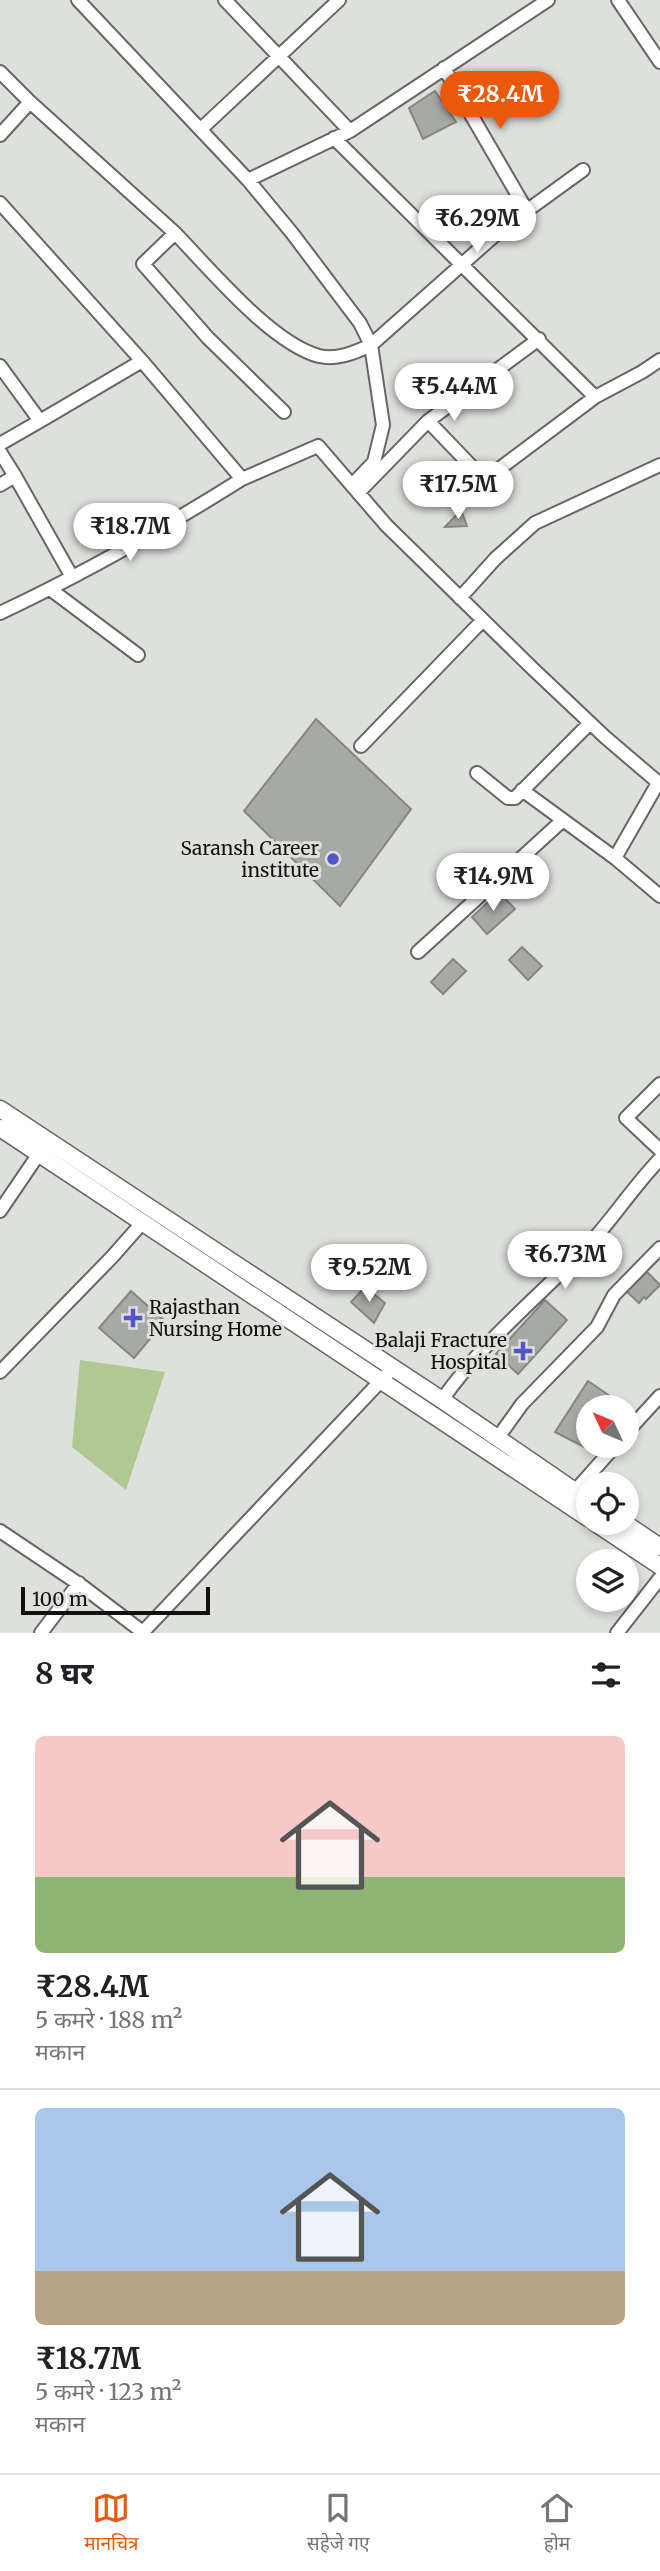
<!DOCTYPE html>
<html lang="hi">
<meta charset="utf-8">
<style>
:root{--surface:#fff;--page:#f6f6f6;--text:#202124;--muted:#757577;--line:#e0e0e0;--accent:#ea580c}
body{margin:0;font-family:Merriweather,"Noto Sans Devanagari",serif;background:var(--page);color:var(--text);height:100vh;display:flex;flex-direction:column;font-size:26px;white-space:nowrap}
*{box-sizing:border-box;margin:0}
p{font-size:23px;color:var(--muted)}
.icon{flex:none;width:38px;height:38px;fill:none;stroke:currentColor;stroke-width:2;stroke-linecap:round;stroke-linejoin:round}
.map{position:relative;height:1633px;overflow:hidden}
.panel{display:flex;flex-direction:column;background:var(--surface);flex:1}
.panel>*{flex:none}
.needle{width:46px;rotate:314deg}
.tools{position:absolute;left:576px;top:1395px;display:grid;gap:14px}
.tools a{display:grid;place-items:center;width:63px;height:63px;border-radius:50%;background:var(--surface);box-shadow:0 4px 10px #0003;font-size:35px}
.scale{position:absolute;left:21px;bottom:18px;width:189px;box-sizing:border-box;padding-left:7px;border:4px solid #101110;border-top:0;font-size:19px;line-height:24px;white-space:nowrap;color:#101110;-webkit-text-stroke:5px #dee0dc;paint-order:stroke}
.price{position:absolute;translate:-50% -60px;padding:0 16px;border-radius:24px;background:#fff;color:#222;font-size:23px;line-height:46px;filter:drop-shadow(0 2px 4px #0008)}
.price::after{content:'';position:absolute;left:50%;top:42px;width:21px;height:16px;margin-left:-10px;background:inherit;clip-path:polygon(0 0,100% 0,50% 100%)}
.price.on{background:var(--accent);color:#fff}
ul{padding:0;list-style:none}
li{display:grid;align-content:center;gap:14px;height:371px;padding:0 35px}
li+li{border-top:2px solid var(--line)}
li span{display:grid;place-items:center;height:217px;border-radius:10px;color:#555}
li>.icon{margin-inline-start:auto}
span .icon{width:126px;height:126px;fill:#fffc;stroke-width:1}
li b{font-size:30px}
h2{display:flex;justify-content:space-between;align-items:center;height:84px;padding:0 35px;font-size:30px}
.menu{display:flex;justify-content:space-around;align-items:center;height:98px;border-top:2px solid var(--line);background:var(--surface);font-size:19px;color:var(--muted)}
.menu a{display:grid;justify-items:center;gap:4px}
.menu .on{color:var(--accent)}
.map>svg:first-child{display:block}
.green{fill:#b2c893}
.building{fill:#a7a9a5;stroke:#858683;stroke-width:2}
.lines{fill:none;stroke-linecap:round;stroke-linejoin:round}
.minor-casing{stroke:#666764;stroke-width:16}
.major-casing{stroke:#666764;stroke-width:19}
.minor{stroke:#fff;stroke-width:12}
.major{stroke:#fff;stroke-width:16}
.poi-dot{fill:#5154cb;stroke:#dee0dc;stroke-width:2.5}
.labels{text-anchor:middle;stroke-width:6;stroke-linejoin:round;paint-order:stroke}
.poi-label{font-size:19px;fill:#101110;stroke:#dee0dc;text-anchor:end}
</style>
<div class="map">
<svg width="660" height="1633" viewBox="0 0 660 1633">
<rect width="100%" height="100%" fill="#dee0dc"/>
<path class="green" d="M80,1360l85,12 -39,118 -54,-43z"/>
<path class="building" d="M435,91l21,31 -33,17 -14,-31z
M461,510l6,16 -22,1z
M316,719l95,90 -71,97 -96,-95z
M499,892l16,17 -28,25 -15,-17z
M522,947l20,19 -14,14 -19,-20z
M453,959l13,12 -23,23 -12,-12z
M646,1271l14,14 -14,14 -2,-2 -5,6 -13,-12z
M365,1287l20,16 -11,20 -23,-21z
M131,1291l34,30 -31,37 -35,-30z
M545,1300l22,20 -49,54 -22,-20z
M588,1381l38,26h-38v39h16l-6,8 -43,-22z"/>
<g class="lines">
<defs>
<path id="minor" d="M78,0l170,180 44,53 68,90 11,22 12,80 -9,37 -22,23
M225,0l125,131
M618,0l42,62
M444,68l83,143
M0,72l30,30 -30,33
M30,102l145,131 -32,31 65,74 76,74
M201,129l138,-129
M334,138l261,259
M248,180l102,-49 198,-131
M0,203l142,158 100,118 76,-33 68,79 146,143 73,69 55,47
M175,233c35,36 96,110 144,123 18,4 35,-3 52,-11l132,-117 80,-58
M0,366l40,55 102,-60
M428,421l47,49 12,8 108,-81 47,-25 18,-12
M0,444l40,-23
M0,452l15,24 -15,9
M15,476l57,101
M358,493l70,-72 111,-82
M50,589l88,66
M460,598l35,-39 40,-36 125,-58
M0,613c83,-39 164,-85 242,-134
M361,746l122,-126
M477,773l31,25h7l75,-75
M658,783l-43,75 45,38
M522,790l93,68
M418,952l145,-132
M660,1084l-34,34 34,32
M0,1211l38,-56
M0,1372l112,-115 30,-34
M442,1400c39,-56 90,-98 138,-146 29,-29 51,-65 80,-95
M626,1433l34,-37
M497,1439l25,-35 75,-77 17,-32 46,-47
M575,1491l40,-45
M0,1531l82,55 62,47
M41,1633l38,-50
M142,1633l251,-265
M617,1633l43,-55"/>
<path id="major" d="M0,1109l442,291 146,100
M0,1128l588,390
M594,1522l66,44
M623,1522l37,25"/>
</defs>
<use href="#minor" class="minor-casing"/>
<use href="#major" class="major-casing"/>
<use href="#minor" class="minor"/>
<use href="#major" class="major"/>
</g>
<g class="poi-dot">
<circle cx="333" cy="859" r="7"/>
<path d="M129.5 1307.5h7v7h7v7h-7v7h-7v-7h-7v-7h7z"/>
<path d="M519.5 1340.5h7v7h7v7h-7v7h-7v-7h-7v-7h7z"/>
</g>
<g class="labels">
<g class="poi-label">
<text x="319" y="855">Saransh Career<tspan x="319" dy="22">institute</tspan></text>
<text x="149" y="1314" text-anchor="start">Rajasthan<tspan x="149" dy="22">Nursing Home</tspan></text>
<text x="507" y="1347">Balaji Fracture<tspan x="507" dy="22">Hospital</tspan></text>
</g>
</g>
</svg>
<div class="tools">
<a><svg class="needle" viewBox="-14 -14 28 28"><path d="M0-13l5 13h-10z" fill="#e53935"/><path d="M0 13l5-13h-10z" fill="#757577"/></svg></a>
<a><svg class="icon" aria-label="locate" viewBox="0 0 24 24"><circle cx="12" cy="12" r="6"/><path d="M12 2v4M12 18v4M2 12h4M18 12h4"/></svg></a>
<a><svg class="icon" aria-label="layers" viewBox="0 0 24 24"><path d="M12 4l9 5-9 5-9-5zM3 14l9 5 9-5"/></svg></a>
</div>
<div class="scale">100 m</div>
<b class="price on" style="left:500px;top:131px">₹28.4M</b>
<b class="price" style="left:477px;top:255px">₹6.29M</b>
<b class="price" style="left:454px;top:423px">₹5.44M</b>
<b class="price" style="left:458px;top:521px">₹17.5M</b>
<b class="price" style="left:130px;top:563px">₹18.7M</b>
<b class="price" style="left:493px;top:913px">₹14.9M</b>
<b class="price" style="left:565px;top:1291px">₹6.73M</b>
<b class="price" style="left:369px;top:1304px">₹9.52M</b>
</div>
<section class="panel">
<h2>8 घर<svg class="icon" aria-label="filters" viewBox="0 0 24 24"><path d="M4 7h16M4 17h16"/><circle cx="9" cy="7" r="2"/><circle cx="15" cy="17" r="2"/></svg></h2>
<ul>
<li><span style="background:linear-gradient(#f6c9c9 65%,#8fb573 0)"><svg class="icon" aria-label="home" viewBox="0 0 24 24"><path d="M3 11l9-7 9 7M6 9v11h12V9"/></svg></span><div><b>₹28.4M</b><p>5 कमरे · 188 m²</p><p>मकान</p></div></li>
<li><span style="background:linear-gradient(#a9c7e8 75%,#b9a48a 0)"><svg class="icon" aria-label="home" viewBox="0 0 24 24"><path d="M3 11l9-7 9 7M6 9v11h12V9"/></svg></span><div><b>₹18.7M</b><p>5 कमरे · 123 m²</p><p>मकान</p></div></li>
</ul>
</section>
<nav class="menu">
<a class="on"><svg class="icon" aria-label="map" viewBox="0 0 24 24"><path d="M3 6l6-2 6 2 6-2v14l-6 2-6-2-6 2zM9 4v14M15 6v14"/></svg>मानचित्र</a>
<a><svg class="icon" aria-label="saved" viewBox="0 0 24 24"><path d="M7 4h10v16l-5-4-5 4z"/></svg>सहेजे गए</a>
<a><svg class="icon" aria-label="home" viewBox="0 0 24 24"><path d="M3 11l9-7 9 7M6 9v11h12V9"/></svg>होम</a>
</nav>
